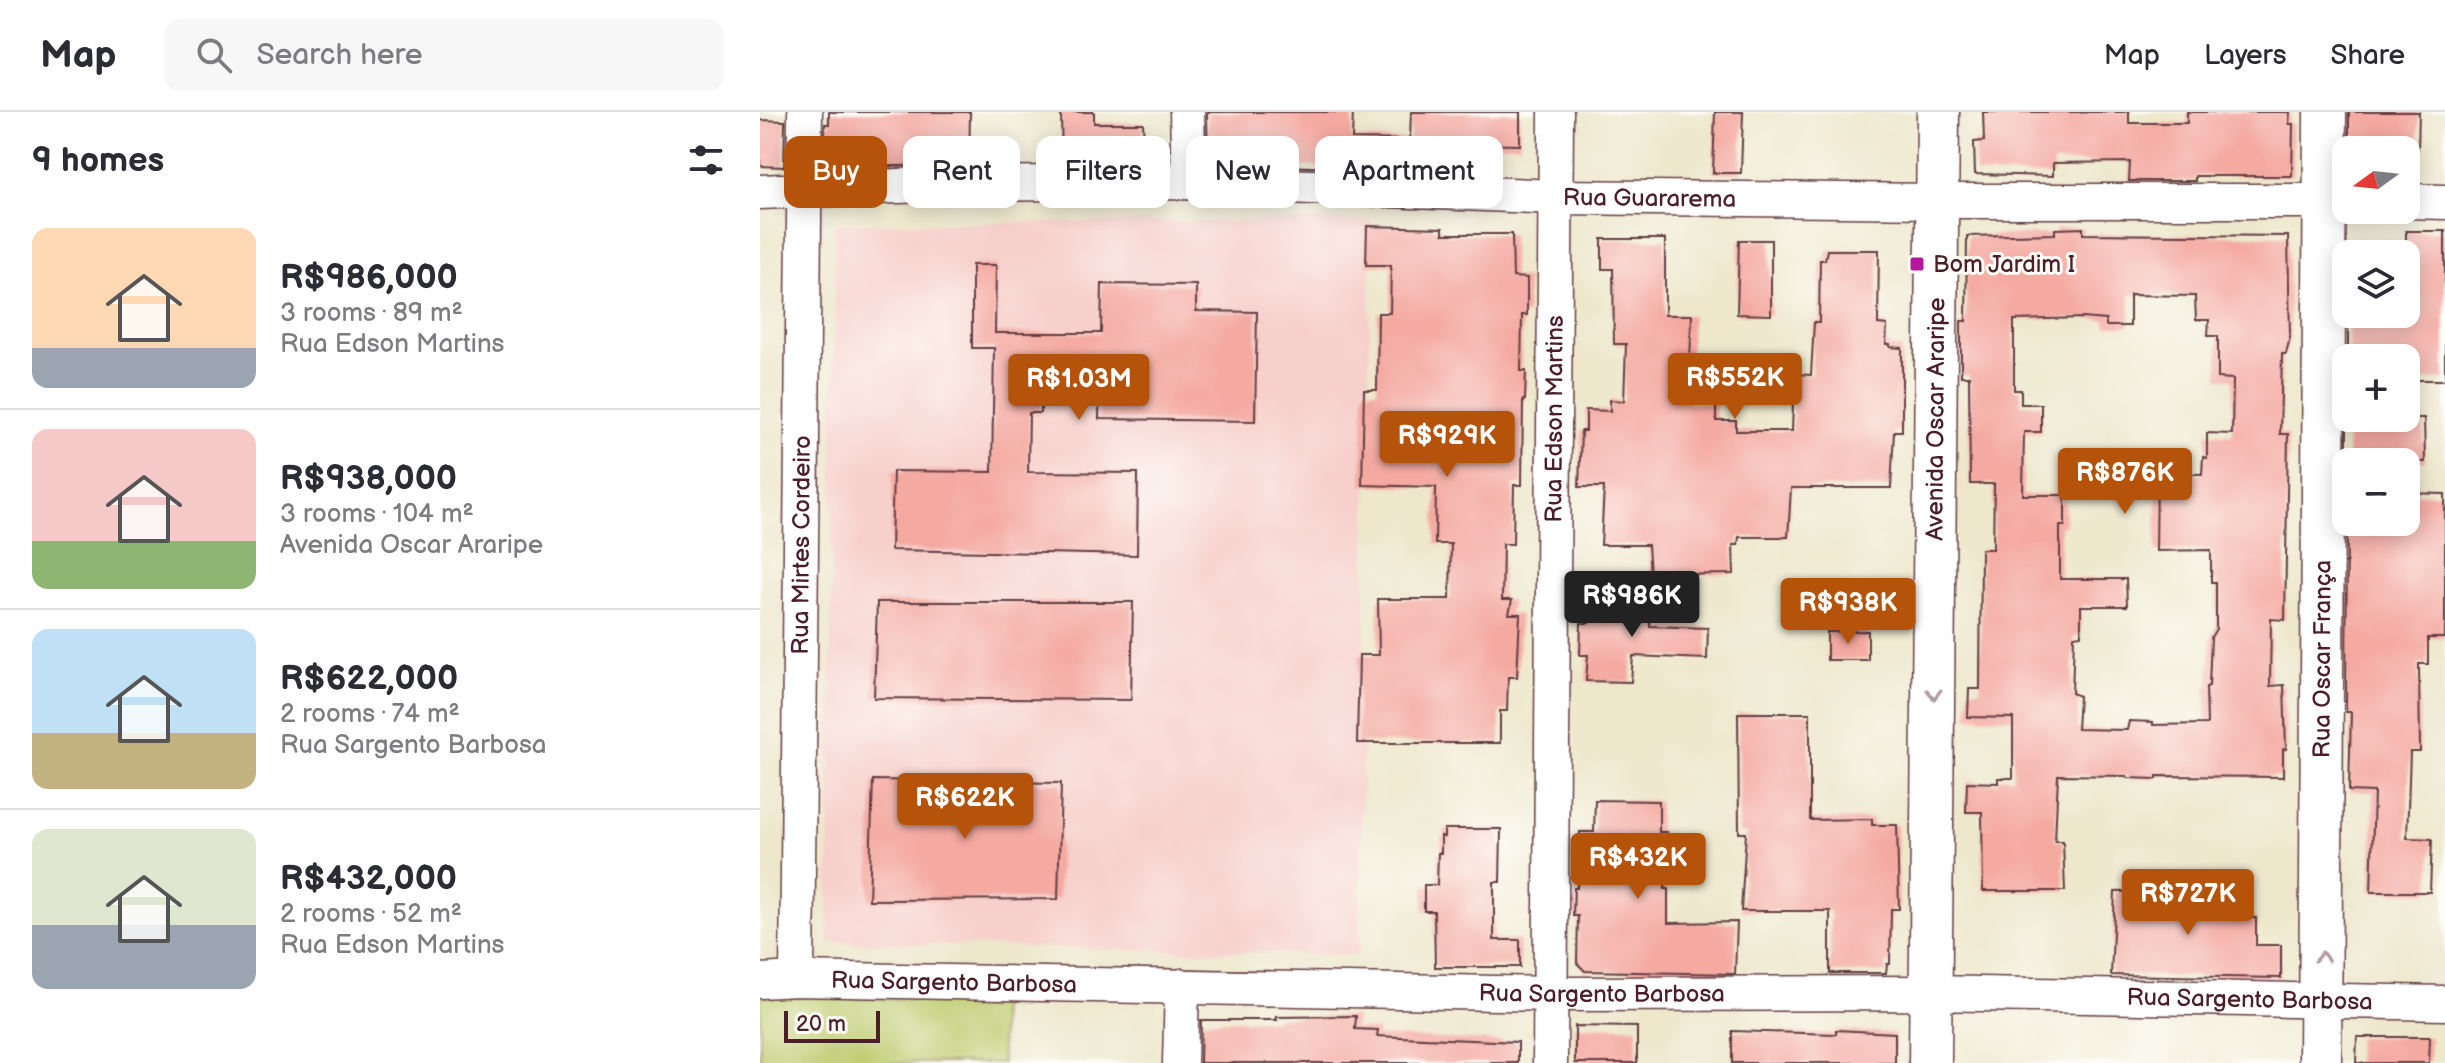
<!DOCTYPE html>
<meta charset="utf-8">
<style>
:root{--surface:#fff;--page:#f7f7f7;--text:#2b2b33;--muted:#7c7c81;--line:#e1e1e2;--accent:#b45309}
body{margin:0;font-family:"Balsamiq Sans",sans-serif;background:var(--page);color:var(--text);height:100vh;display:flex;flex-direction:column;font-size:30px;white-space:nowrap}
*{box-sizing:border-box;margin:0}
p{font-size:26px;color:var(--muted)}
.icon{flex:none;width:44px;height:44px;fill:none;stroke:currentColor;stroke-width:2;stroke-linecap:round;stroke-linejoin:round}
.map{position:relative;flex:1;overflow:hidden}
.sheet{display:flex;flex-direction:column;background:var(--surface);width:760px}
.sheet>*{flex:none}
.top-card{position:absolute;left:24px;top:24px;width:760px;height:72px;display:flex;gap:16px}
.needle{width:52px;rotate:255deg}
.tools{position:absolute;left:1572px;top:24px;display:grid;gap:16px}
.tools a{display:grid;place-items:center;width:88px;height:88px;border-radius:16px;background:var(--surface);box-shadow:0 4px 20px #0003;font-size:40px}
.scale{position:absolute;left:24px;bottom:20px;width:96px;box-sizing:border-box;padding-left:8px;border:4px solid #4a1f2b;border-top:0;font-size:22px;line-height:28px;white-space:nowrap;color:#4a1f2b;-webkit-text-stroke:6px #fdfcf7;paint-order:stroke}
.price{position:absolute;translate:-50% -68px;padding:0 18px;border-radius:8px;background:var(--accent);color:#fff;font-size:26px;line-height:52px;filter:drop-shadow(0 2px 4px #0008)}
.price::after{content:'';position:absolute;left:50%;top:48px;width:24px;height:18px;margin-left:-12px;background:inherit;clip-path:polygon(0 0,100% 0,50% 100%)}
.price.active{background:#222;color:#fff}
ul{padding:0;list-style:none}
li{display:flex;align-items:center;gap:24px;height:200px;padding:0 32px}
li+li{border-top:2px solid var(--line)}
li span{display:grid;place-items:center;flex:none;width:224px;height:160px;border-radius:16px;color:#555}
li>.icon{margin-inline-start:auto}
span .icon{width:96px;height:96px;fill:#fffc;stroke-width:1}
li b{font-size:34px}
h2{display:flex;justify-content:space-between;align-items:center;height:96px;padding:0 32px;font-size:34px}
.chip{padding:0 28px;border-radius:16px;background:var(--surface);box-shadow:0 4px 20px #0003;font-size:28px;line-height:72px}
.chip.active{background:var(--accent);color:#fff}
header{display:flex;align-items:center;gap:48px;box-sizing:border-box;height:112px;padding:0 40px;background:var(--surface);border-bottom:2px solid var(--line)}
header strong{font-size:38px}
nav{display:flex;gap:44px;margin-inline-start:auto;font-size:28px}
.search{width:560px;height:72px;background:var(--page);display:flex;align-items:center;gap:20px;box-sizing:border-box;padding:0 28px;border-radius:16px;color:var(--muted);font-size:30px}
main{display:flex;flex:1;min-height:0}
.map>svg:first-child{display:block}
.built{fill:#f7d0cc}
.green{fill:#bdcb6d;stroke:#84754c;stroke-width:2}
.building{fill:#f4a9a1;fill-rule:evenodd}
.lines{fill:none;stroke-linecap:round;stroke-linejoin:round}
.minor-casing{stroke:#633d43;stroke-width:37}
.tertiary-casing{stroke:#633d43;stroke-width:45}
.minor{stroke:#fff;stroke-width:34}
.tertiary{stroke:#fff;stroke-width:42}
.oneway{stroke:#ae9aa0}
.poi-dot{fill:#b5179e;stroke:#fdfcf7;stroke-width:3}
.labels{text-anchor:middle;stroke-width:6;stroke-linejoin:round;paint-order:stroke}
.street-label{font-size:24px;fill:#4a1f2b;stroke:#fdfcf7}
.poi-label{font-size:24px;fill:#4a1f2b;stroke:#fdfcf7;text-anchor:start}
</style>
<header>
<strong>Map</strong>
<div class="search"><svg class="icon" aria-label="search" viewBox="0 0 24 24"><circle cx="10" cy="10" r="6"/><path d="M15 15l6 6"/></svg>Search here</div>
<nav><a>Map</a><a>Layers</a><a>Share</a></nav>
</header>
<main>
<section class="sheet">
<h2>9 homes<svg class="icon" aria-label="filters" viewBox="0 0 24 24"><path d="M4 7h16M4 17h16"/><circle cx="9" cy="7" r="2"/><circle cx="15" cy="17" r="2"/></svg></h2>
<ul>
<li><span style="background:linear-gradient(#ffd9b3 75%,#9aa5b1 0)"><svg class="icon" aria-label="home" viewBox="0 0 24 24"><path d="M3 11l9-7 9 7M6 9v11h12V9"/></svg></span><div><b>R$986,000</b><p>3 rooms · 89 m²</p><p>Rua Edson Martins</p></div></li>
<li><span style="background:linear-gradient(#f6c9c9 70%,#8fb573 0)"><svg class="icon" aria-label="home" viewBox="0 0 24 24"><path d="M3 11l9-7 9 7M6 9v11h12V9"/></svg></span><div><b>R$938,000</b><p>3 rooms · 104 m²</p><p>Avenida Oscar Araripe</p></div></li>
<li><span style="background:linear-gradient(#bfe0f5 65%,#c2b280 0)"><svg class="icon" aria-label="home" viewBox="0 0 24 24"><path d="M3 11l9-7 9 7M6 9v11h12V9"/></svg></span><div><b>R$622,000</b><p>2 rooms · 74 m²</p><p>Rua Sargento Barbosa</p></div></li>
<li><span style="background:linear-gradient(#dfe7d0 60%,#9aa5b1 0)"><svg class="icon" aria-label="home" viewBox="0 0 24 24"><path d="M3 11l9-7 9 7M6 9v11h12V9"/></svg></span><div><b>R$432,000</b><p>2 rooms · 52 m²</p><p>Rua Edson Martins</p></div></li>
</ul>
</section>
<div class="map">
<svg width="1685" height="951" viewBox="0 0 1685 951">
<rect width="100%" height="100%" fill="#fdfcf7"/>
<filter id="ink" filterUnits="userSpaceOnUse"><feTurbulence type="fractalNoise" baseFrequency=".0125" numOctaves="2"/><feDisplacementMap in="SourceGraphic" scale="16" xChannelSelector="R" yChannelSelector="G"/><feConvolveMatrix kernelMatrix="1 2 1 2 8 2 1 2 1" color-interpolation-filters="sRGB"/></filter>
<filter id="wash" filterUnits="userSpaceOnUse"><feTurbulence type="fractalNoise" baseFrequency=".006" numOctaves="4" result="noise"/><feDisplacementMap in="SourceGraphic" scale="32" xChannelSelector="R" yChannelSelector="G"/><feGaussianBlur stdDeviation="1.8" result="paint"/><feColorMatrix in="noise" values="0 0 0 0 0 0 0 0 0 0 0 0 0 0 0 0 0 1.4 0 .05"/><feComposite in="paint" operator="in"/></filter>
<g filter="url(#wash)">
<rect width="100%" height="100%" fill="#eee7cc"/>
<path class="built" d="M612,108l-13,735 -531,-13 7,-718z"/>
<path class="green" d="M0,884l240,5 2,62h-242z"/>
<g id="blocks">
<path class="building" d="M69,0h141l-1,52 -145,4 1,-44h4z
M301,0h33v11h49l2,39 -83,1z
M447,0h146l-1,27 58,1 1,-28h109v33l-53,-1v29l-58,-2 1,-4 -75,1 -127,-5z
M955,0h28l-2,61h-28z
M1223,0h146v11h58v-11h103l-1,12h4l-1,52h-97v5h-66l1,-19 -77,1v13l-78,-2 -1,-32 10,-1z
M1589,0h70l-1,38h-69z
M0,8l25,1 -1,46 -24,-1z
M607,114l76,2v6h69l1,43 14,1v37h-5l-1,56h5l-1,29h-2l-1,85h-8l-1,59h-10l-1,56h10l-3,14h11l-3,63h-9l-1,34h-7v32h-143l2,-88h20l-1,-56h72l1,-55h-16l1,-57 -74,-2 2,-95h13l1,-77h12l1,-48h-25z
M1323,116v6l205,2 2,101 -4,17h-4l-2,80h8l-3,186 -14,-1 -1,67 14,-1 2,64h-3v28l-126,-1v3l-30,-1v-2l-69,-1 -3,66h8l2,50h-82l-1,-79h-16l1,-30 31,1v-5h15v-60l-45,-1 1,-28h11l1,-140h12l1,-65h-24l-1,-108h-8v-55h5l1,-85 88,-2v-5zM1370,183l65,1 1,24h13l-1,16h10v42l15,1 -1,55 -25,-1v25l-4,-1 -1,17 -45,-1 -1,78 55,-1v32h5v47l-5,8 -2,49 -3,1 1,37 -54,1v-3l-24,-1 -2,9 -50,-1 2,-33 -7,-3 2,-57 7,-1v-29h46l-1,-27h-66v-53h5v-31h-42l1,-63h17v-28h-20v-14h-7v-70l68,-2 24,2v6h24z
M1646,119h39v149h-39v-22h-58v-38l58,2z
M842,127h63v76h27l-4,88 28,1v17h20v10h56l2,-57 17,1 3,-53h5l1,-62h5l2,-10h52l-1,74 9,1 -1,19h4v3l12,1v83h-8l-3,57h-100l-3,49h-49l-1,8h-5l1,29 -84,1 -2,-30h-47l3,-58h-25l2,-56h5v-21l24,1v-11l14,1 2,-57h-12l-1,-75h-11z
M979,128h32v75l-34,-1z
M212,153h24l-1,68h106l1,-49 94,1v26l61,1 -2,109 -156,-2 1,-50h-58l-1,44h-12l-1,59 110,1 -1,82 -246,-5 2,-79 99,1 2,-124h-22z
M1587,306h77l1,44h-78z
M1646,381l39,1v144h-17v26h-9l1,88h-10l-3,86 25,1 -2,53h-59l3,-100 -25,-1 2,-79h-5l1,-190h59z
M829,485l61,3v26l58,2 -1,31 -74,-3 -2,26 -45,-1 2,-26h-8l1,-32h8z
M117,490h256l-2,98 -257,-2z
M1108,519v29h-41v-28z
M978,601h72v107l62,-1v6h25l2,84h-8l-1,55h-3l-1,9h-56v-62h-89l5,-78h-7z
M113,668l188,3 -3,116 -189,1z
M835,688l64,1v31h8l-2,57h3v34l69,-1 -2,52 -150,-3 -8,-8 1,-47h-5l1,-28h3l3,-56h14z
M684,717h57l-1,53h-6v58h26v27h-85l-1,-56h-10v-26h13l1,-32h3v-17l3,1z
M1405,779l70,2 1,25h20v27h25v33l-170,-3 4,-83z
M596,904l-1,13 23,1 -1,6 141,6v21h-318l1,-43h76l-1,-3z
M815,914l62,1v36h-62z
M1076,918l59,3v30h-163v-32l104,3z
M1597,925h73l-1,26h-73z"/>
</g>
</g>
<g filter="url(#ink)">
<use href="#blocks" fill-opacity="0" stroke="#633d43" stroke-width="2"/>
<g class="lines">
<defs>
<g id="minor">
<path d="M427,0l2,70"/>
<path id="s1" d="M0,80l186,-8 243,-2 368,15 381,4h408"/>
<path d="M1646,89l39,1"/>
<path id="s2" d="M37,867l8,-867"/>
<path id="s3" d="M0,869l37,-2 754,15 381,-1 513,10"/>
<path d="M420,951l2,-77"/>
<path id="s4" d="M790,951l6,-951"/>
</g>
<g id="tertiary">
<path id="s5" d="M1170,951l8,-951"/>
<path id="s6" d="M1560,951l5,-951"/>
</g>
</defs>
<use href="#minor" class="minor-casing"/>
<use href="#tertiary" class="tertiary-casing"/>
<use href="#minor" class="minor"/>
<use href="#tertiary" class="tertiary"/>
</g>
<defs><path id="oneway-chevron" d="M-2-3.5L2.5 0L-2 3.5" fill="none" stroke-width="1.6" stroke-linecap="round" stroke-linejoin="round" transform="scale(2)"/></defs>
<g class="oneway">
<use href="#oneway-chevron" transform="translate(1174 582) rotate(90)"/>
<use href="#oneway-chevron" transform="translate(1562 845) rotate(-90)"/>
</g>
</g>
<rect class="poi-dot" x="1149" y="144" width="16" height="16" rx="4"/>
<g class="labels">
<g class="street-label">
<text dy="8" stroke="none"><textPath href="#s1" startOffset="890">Rua Guararema</textPath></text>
<text dy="8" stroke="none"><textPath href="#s4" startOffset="644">Rua Edson Martins</textPath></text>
<text dy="8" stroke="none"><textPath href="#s5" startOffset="644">Avenida Oscar Araripe</textPath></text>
<text dy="8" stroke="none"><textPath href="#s2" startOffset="434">Rua Mirtes Cordeiro</textPath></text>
<text dy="8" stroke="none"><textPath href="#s6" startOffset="404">Rua Oscar França</textPath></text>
<text dy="8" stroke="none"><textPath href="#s3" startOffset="194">Rua Sargento Barbosa</textPath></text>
<text dy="8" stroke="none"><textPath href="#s3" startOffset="842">Rua Sargento Barbosa</textPath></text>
<text dy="8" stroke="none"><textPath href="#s3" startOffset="1490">Rua Sargento Barbosa</textPath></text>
</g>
<g class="poi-label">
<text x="1173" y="160">Bom Jardim I</text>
</g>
</g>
</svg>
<div class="tools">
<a><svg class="needle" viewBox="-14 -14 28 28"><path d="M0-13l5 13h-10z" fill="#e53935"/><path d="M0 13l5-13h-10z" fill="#7c7c81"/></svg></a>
<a><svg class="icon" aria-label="layers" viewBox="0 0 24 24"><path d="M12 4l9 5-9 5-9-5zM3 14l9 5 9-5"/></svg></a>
<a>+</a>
<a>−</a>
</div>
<div class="scale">20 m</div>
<b class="price" style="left:975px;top:309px">R$552K</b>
<b class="price" style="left:319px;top:310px">R$1.03M</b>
<b class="price" style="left:687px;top:367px">R$929K</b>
<b class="price" style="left:1365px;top:404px">R$876K</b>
<b class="price active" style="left:872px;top:527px">R$986K</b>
<b class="price" style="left:1088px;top:534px">R$938K</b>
<b class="price" style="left:205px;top:729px">R$622K</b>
<b class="price" style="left:878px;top:789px">R$432K</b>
<b class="price" style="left:1428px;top:825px">R$727K</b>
<div class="top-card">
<a class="chip active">Buy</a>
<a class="chip">Rent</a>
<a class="chip">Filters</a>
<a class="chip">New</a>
<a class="chip">Apartment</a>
</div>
</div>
</main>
